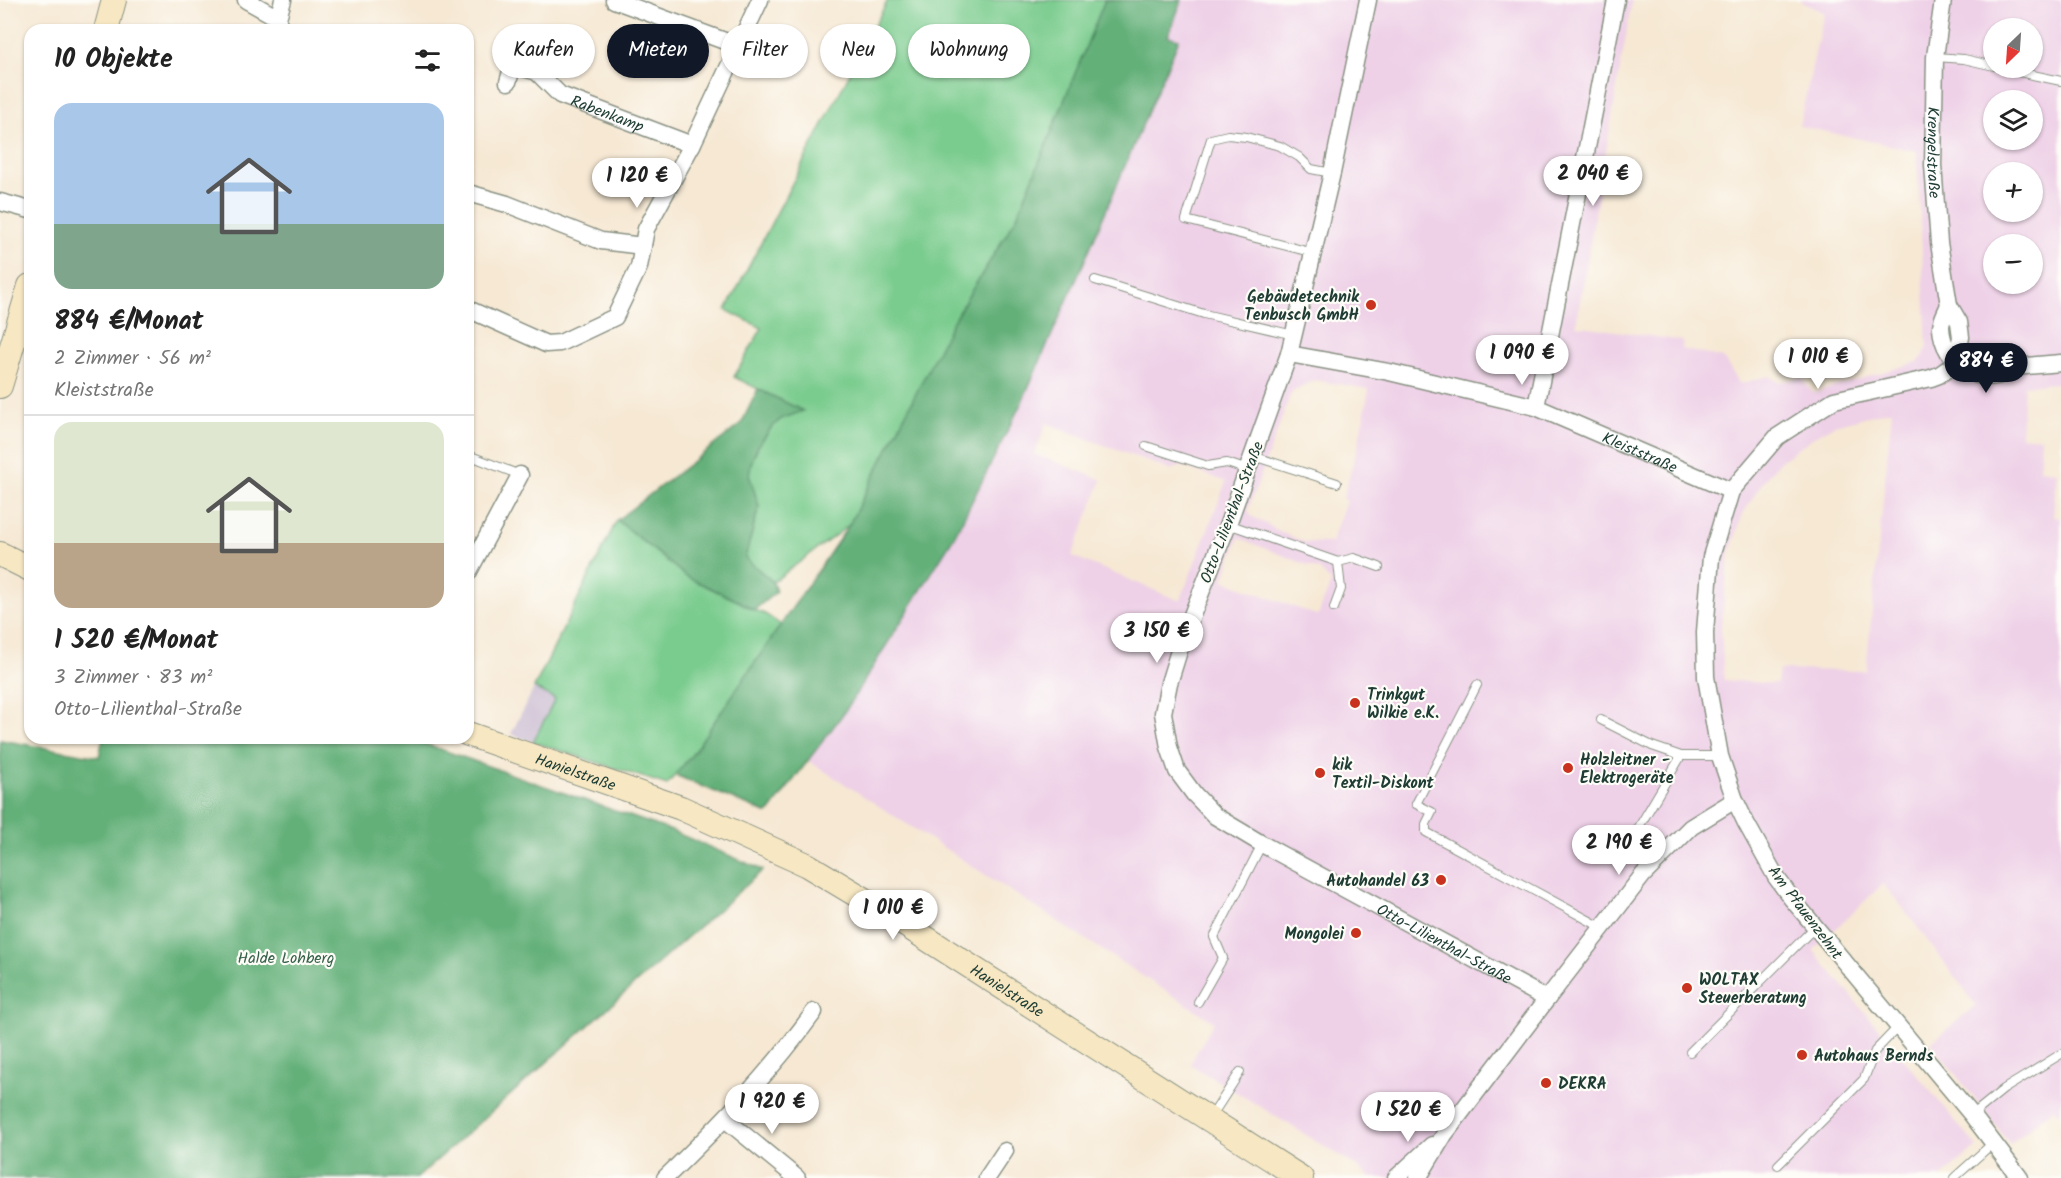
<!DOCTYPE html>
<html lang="de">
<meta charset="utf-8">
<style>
:root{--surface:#fff;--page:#f2f2f2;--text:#222;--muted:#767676;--line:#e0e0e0;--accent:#111827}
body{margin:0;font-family:Kalam,sans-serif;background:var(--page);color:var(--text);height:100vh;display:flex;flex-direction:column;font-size:22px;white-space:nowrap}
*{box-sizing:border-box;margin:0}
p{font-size:20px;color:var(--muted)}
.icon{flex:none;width:33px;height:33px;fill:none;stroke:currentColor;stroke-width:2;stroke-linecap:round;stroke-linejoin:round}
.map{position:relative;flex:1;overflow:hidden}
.panel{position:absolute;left:24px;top:24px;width:450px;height:720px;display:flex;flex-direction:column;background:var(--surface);border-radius:18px;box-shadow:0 2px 4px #0004}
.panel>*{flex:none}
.hud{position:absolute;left:492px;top:24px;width:570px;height:54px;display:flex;gap:12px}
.needle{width:39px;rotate:205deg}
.buttons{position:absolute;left:1983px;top:18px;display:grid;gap:12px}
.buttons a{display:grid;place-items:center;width:60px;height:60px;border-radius:50%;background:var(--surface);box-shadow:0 2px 4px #0004;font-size:30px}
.price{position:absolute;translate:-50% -51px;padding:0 14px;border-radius:21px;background:#fff;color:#222;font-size:20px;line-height:39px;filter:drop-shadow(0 2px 3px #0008)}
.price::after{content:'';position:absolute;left:50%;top:36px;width:18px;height:14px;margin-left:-9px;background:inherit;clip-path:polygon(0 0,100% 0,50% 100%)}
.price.current{background:var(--accent);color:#fff}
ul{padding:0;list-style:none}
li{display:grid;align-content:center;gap:12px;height:318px;padding:0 30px}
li+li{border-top:2px solid var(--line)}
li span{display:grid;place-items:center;height:186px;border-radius:18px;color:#555}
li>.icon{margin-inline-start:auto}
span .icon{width:108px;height:108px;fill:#fffc;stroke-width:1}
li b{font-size:26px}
h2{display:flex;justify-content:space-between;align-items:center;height:72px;padding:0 30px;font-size:26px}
.chip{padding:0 21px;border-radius:27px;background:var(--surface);box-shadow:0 2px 4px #0004;font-size:21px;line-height:54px}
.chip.current{background:var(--accent);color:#fff}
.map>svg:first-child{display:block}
.built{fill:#eed0e7;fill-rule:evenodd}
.industrial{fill:#ccbed3}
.green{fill:#7acc8e;stroke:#4c8461;stroke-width:1.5}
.forest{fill:#63b079;stroke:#417656;stroke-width:1.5}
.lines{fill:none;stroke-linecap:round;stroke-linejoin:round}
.service-casing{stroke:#8a9284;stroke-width:10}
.minor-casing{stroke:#8a9284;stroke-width:19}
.secondary-casing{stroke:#8a9284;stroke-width:26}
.service{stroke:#fff;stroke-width:8}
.minor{stroke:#fff;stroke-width:16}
.secondary{stroke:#f7e8c3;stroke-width:24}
.poi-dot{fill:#c8321e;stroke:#fdfcf7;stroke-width:2}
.labels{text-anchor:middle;stroke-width:4.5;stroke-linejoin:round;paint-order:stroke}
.street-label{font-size:16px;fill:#1f3d34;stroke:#fdfcf7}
.poi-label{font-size:16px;font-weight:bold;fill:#1f3d34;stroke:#fdfcf7;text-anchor:start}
.park-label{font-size:16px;fill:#36614a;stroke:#fdfcf7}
</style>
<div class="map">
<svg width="2061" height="1178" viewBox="0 0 2061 1178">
<rect width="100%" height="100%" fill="#fdfcf7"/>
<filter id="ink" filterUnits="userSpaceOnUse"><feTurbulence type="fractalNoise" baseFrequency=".0167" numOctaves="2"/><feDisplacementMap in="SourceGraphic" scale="12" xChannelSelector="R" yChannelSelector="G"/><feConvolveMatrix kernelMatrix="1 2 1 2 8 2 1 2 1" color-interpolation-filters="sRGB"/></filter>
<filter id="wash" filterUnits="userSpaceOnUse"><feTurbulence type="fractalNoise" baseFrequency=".008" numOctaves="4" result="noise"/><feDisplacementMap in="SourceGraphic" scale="24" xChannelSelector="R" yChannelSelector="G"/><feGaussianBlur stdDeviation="1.35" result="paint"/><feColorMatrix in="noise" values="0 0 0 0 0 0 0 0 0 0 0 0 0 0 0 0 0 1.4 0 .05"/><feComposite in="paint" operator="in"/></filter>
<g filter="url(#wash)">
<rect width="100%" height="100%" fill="#f6e8d3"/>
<path class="built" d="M1182,0h450l-56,325 107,16 -1,8 41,9 17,26 28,-8 11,6 22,-4 12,15 105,-31 6,-7 3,-8 -10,-196 -118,-25 25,-113 -26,-13h263v383l-37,2 -3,51 20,2 -1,31 17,2 -4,46 8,1v597l-7,-7 -44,36 -79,-101 45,-38 -76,-101 -17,-20 -70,66 164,197 -37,31h-569l-16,-13 -165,-101 24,-42 -405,-261 37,-51 108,-173 67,-133 61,-137 97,-228 -12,-3zM1994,28h38v40h-38zM1994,100h38v40h-38zM1994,172h38v40h-38zM1994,244h38v40h-38zM1314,380l55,9 -11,57 -15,52 3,2 -15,43 -26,-1 -18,-7 -36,-19 -3,-6 42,-114 4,-6zM1892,410l-26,261 -87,-1 -2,14 -53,-4 -3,-54 9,-74 13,-38 18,-29 18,-23 39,-28 16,-9zM1046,423l124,47 13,-4 43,16 -46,119 -108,-45 30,-76 -67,-26zM1239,538l81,32 11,12 -13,34 -95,-36z"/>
<path class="industrial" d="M534,688l21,10 -22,44 -22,-8z"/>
<path class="green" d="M888,0h217l-88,217 -64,104 -104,204 -76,57 -28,-24 14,-51 -10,-32 2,-12 7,-17 13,-18 10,-9 21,-8 -68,-34 28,-49 -36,-18z
M617,520l70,57 53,25 14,8 11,4 16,11 -90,131 -24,29 -134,-43 22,-43 -21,-11z"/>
<path class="forest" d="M1105,0h77l-14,36 11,3 -97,228 -61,137 -67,133 -108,173 -78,104 -93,-39 16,-19 158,-231 104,-204 64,-104z
M758,389l45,22 -22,8 -10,9 -13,18 -7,17 -2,12 10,31 -14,52 28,24 3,10 -22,18 -14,-8 -53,-25 -70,-57 124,-96z
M103,738h306l263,93 91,39 -346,308h-417v-438l99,17z"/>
</g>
<g filter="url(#ink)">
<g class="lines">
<defs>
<path id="service" d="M1935,57l29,2 30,7
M2000,68l61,13
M1314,253l-128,-33 25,-81 17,-4 18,2 34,9 19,11 12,12 21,4
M1095,280l109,34 90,21
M1146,446l62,20 19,-3 21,7
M468,455l52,20
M1253,456l84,27
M1228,524l110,38 3,27 -7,19
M1338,562l16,-4 25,9
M1477,685l-61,119 16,8 -6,12v8l175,95
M1601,720l51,26 29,10
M1661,856l-28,-19 48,-81h39
M1198,1002l25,-44 -9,-21 48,-93
M1690,1052l125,-125
M1972,1115l32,-26 57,-35
M1211,1117l29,-45
M1778,1165l86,-86 11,-28 23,-24
M1954,1178l39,-35"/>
<g id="minor">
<path d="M246,0l32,18"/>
<path d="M614,0l124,46"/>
<path id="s1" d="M1368,0l-36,173 -43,181 -61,170 -45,114 -14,45 -6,30 6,34 8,24 17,23 21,22 47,28 285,155 -103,136 -26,43"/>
<path id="s2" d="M1943,0l-8,57 -2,108 6,78 10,62 10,17 2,15 -5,26"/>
<path d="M278,30v-12l5,-18"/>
<path id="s3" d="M508,82l5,-17 24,7 23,23 132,50"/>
<path d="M468,193l39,11 94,37 42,5"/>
<path d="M0,202l30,8"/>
<path d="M1949,305c-3,7 -8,15 -8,22 1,37 44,65 74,40"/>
<path d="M468,309l78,35 14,-1 55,-26 24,-50 7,-38 46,-84 68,-145"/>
<path id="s4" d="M1289,354l100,18 147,35 195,84"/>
<path d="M1536,407l80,-407"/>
<path d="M468,573l52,-98"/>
<path d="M1547,999l96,-124 48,-48 44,-27"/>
<path d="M725,1119l72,59"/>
<path d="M665,1178c54,-52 105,-105 149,-166"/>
<path d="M987,1178l18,-27"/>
<path d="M1396,1178l36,-33"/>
<path d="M2020,1178l-48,-63 -180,-216 -16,-22 -30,-54 -11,-23 -15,-44 -14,-79 -1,-45 6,-75 20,-66 46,-54 57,-37 97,-22 8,-3 17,-12 26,-4 23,1 10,7 46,-4"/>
</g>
<g id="secondary">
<path d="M106,30l8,-30"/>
<path d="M0,386l30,-100"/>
<path d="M0,554l30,15"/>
<path id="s5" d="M468,734l213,74 126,57 75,45 419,268"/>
</g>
</defs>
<use href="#service" class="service-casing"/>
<use href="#minor" class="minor-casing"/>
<use href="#secondary" class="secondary-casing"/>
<use href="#service" class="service"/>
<use href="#minor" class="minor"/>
<use href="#secondary" class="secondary"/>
</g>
</g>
<g class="poi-dot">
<circle cx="1371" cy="305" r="6"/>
<circle cx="1355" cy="703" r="6"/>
<circle cx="1568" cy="768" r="6"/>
<circle cx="1320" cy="773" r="6"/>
<circle cx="1441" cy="880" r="6"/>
<circle cx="1356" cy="933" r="6"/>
<circle cx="1687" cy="988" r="6"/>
<circle cx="1802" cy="1055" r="6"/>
<circle cx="1546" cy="1083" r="6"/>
</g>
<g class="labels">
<g class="street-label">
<text dy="6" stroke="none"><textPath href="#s3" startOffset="126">Rabenkamp</textPath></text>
<text dy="6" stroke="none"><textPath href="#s2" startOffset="153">Krengelstraße</textPath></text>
<text dy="6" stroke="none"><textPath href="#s4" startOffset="366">Kleiststraße</textPath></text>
<text transform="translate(1231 512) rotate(-69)" y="6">Otto-Lilienthal-Straße</text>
<text dy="6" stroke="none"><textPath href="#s5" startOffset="114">Hanielstraße</textPath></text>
<text transform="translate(1806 912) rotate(53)" y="6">Am Pfauenzehnt</text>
<text dy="6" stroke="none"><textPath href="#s1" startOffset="1125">Otto-Lilienthal-Straße</textPath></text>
<text dy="6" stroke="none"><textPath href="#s5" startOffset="600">Hanielstraße</textPath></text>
</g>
<g class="poi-label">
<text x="1359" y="302" text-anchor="end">Gebäudetechnik<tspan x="1359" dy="18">Tenbusch GmbH</tspan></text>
<text x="1367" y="700">Trinkgut<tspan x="1367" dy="18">Wilkie e.K.</tspan></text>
<text x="1580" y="765">Holzleitner -<tspan x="1580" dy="18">Elektrogeräte</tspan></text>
<text x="1332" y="770">kik<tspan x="1332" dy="18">Textil-Diskont</tspan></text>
<text x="1429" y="886" text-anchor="end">Autohandel 63</text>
<text x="1344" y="939" text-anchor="end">Mongolei</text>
<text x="1699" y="985">WOLTAX<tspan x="1699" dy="18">Steuerberatung</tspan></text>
<text x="1814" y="1061">Autohaus Bernds</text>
<text x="1558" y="1089">DEKRA</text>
</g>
<g class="park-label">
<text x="286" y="963">Halde Lohberg</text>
</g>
</g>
</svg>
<div class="buttons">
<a><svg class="needle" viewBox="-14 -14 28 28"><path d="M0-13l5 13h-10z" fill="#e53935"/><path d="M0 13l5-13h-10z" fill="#767676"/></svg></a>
<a><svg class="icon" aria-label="layers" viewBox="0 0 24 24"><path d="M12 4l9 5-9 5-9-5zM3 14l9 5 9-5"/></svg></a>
<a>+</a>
<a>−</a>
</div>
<b class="price" style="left:1593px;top:207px">2 040 €</b>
<b class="price" style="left:637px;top:209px">1 120 €</b>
<b class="price" style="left:1522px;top:386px">1 090 €</b>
<b class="price" style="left:1818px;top:390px">1 010 €</b>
<b class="price current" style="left:1986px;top:394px">884 €</b>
<b class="price" style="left:1157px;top:664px">3 150 €</b>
<b class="price" style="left:1619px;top:876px">2 190 €</b>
<b class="price" style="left:893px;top:941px">1 010 €</b>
<b class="price" style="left:772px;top:1135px">1 920 €</b>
<b class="price" style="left:1408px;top:1143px">1 520 €</b>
<div class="hud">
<a class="chip">Kaufen</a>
<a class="chip current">Mieten</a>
<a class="chip">Filter</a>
<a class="chip">Neu</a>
<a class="chip">Wohnung</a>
</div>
<section class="panel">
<h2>10 Objekte<svg class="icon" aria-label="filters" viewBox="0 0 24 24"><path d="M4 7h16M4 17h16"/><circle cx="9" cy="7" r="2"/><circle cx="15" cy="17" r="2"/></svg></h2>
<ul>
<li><span style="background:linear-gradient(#a9c7e8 65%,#7fa58c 0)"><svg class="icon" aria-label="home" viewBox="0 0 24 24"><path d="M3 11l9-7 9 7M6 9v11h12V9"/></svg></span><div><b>884 €/Monat</b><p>2 Zimmer · 56 m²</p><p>Kleiststraße</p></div></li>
<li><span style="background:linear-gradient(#dfe7d0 65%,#b9a48a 0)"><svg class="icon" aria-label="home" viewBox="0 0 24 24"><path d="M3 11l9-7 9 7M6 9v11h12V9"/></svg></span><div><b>1 520 €/Monat</b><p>3 Zimmer · 83 m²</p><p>Otto-Lilienthal-Straße</p></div></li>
</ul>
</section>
</div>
